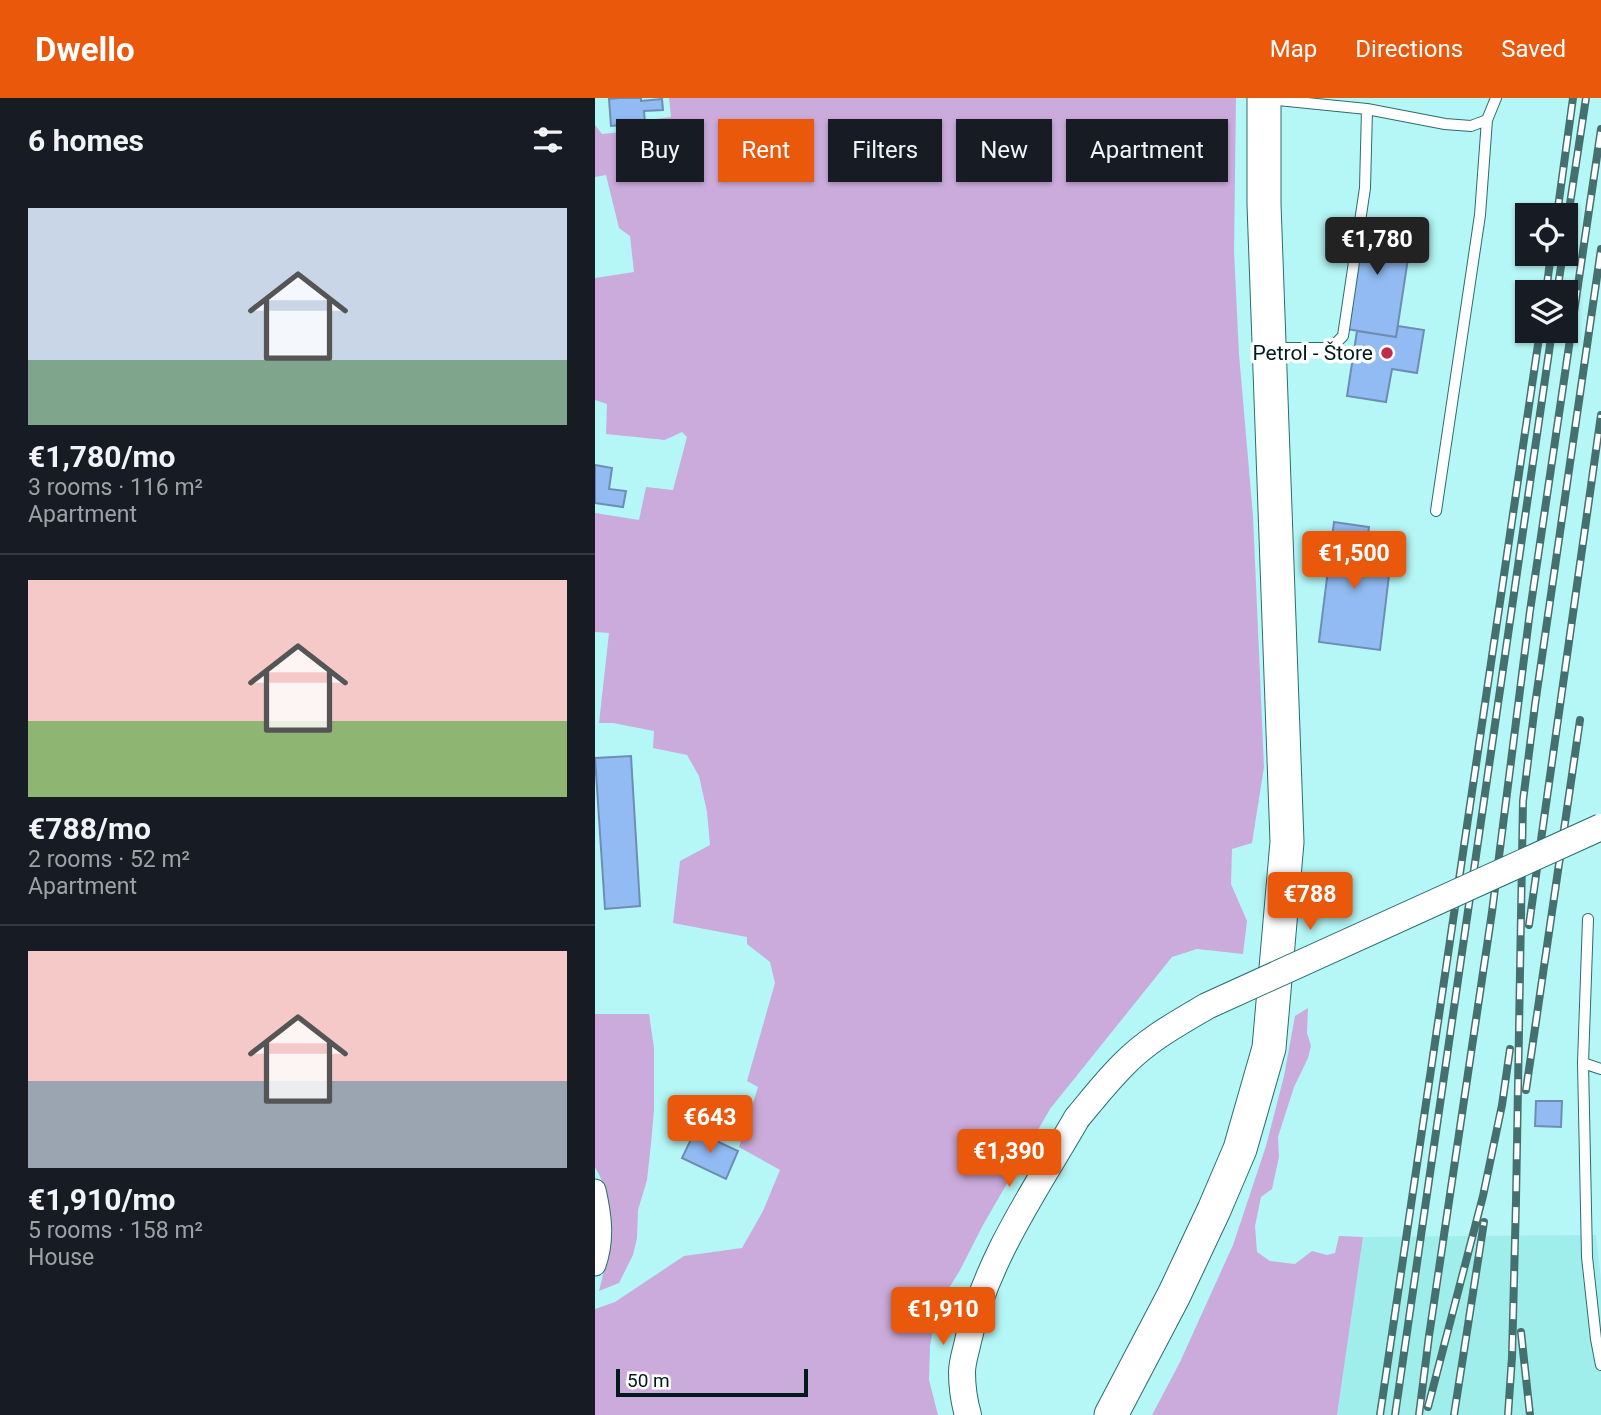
<!DOCTYPE html>
<meta charset="utf-8">
<style>
:root{--surface:#171b24;--page:#20242c;--text:#f1f3f6;--muted:#9ea1a6;--line:#363941;--accent:#ea580c}
body{margin:0;font-family:Roboto,sans-serif;background:var(--page);color:var(--text);height:100vh;display:flex;flex-direction:column;font-size:26px;white-space:nowrap}
*{box-sizing:border-box;margin:0}
p{font-size:23px;color:var(--muted)}
.icon{flex:none;width:38px;height:38px;fill:none;stroke:currentColor;stroke-width:2;stroke-linecap:round;stroke-linejoin:round}
.map{position:relative;flex:1;overflow:hidden}
.drawer{display:flex;flex-direction:column;background:var(--surface);width:595px}
.drawer>*{flex:none}
.hud{position:absolute;left:21px;top:21px;width:665px;height:63px;display:flex;gap:14px}
.controls{position:absolute;left:920px;top:105px;display:grid;gap:14px}
.controls a{display:grid;place-items:center;width:63px;height:63px;border-radius:0px;background:var(--surface);box-shadow:0 2px 5px #0004;font-size:35px}
.scale{position:absolute;left:21px;bottom:18px;width:192px;box-sizing:border-box;padding-left:7px;border:4px solid #011b1b;border-top:0;font-size:19px;line-height:24px;white-space:nowrap;color:#011b1b;-webkit-text-stroke:5px #fff;paint-order:stroke}
.price{position:absolute;translate:-50% -60px;padding:0 16px;border-radius:7px;background:var(--accent);color:#fff;font-size:23px;line-height:46px;filter:drop-shadow(0 2px 4px #0008)}
.price::after{content:'';position:absolute;left:50%;top:42px;width:21px;height:16px;margin-left:-10px;background:inherit;clip-path:polygon(0 0,100% 0,50% 100%)}
.price.selected{background:#222;color:#fff}
ul{padding:0;list-style:none}
li{display:grid;align-content:center;gap:14px;height:371px;padding:0 28px}
li+li{border-top:2px solid var(--line)}
li span{display:grid;place-items:center;height:217px;border-radius:0px;color:#555}
li>.icon{margin-inline-start:auto}
span .icon{width:126px;height:126px;fill:#fffc;stroke-width:1}
li b{font-size:30px}
h2{display:flex;justify-content:space-between;align-items:center;height:84px;padding:0 28px;font-size:30px}
.tag{padding:0 24px;border-radius:0px;background:var(--surface);box-shadow:0 2px 5px #0004;font-size:24px;line-height:63px}
.tag.selected{background:var(--accent);color:#fff}
header{display:flex;align-items:center;gap:42px;box-sizing:border-box;height:98px;padding:0 35px;background:var(--accent);color:#fff}
header strong{font-size:33px}
nav{display:flex;gap:38px;margin-inline-start:auto;font-size:24px}
main{display:flex;flex:1;min-height:0}
.map>svg:first-child{display:block}
.built{fill:#a0eeec}
.green{fill:#cbabdb}
.building{fill:#91bbf2;stroke:#6f8db3;stroke-width:2}
.lines{fill:none;stroke-linecap:round;stroke-linejoin:round}
.service-casing{stroke:#2b6d6d;stroke-width:12}
.minor-casing{stroke:#2b6d6d;stroke-width:23}
.tertiary-casing{stroke:#2b6d6d;stroke-width:28}
.primary-casing{stroke:#2b6d6d;stroke-width:35}
.service{stroke:#fff;stroke-width:10}
.minor{stroke:#fff;stroke-width:21}
.tertiary{stroke:#fff;stroke-width:26}
.primary{stroke:#fff;stroke-width:33}
.rail-casing{stroke:#466f6f;stroke-width:8}
.rail{stroke:#fff;stroke-width:5;stroke-dasharray:16;stroke-linecap:butt}
.tertiary-bridge-casing{stroke:#2b6d6d;stroke-width:28;stroke-linecap:butt}
.tertiary-bridge{stroke:#fff;stroke-width:26}
.poi-dot{fill:#be2e4b;stroke:#fff;stroke-width:2.5}
.labels{text-anchor:middle;stroke-width:7;stroke-linejoin:round;paint-order:stroke}
.poi-label{font-size:21px;fill:#011b1b;stroke:#fff;text-anchor:end}
</style>
<header>
<strong>Dwello</strong>
<nav><a>Map</a><a>Directions</a><a>Saved</a></nav>
</header>
<main>
<section class="drawer">
<h2>6 homes<svg class="icon" aria-label="filters" viewBox="0 0 24 24"><path d="M4 7h16M4 17h16"/><circle cx="9" cy="7" r="2"/><circle cx="15" cy="17" r="2"/></svg></h2>
<ul>
<li><span style="background:linear-gradient(#c9d6e8 70%,#7fa58c 0)"><svg class="icon" aria-label="home" viewBox="0 0 24 24"><path d="M3 11l9-7 9 7M6 9v11h12V9"/></svg></span><div><b>€1,780/mo</b><p>3 rooms · 116 m²</p><p>Apartment</p></div></li>
<li><span style="background:linear-gradient(#f6c9c9 65%,#8fb573 0)"><svg class="icon" aria-label="home" viewBox="0 0 24 24"><path d="M3 11l9-7 9 7M6 9v11h12V9"/></svg></span><div><b>€788/mo</b><p>2 rooms · 52 m²</p><p>Apartment</p></div></li>
<li><span style="background:linear-gradient(#f6c9c9 60%,#9aa5b1 0)"><svg class="icon" aria-label="home" viewBox="0 0 24 24"><path d="M3 11l9-7 9 7M6 9v11h12V9"/></svg></span><div><b>€1,910/mo</b><p>5 rooms · 158 m²</p><p>House</p></div></li>
</ul>
</section>
<div class="map">
<svg width="1006" height="1317" viewBox="0 0 1006 1317">
<rect width="100%" height="100%" fill="#b5f7f6"/>
<path class="built" d="M1001,1137l5,44v136h-264l26,-178z"/>
<path class="green" d="M74,0h567l-2,153 5,103 14,162 11,251 -12,76 -20,6 -1,35 16,37 -4,33 -46,-5 -25,8 -122,152 -67,116 -24,47 -22,35 -7,39 -1,34 9,35h-343v-106l20,-7 69,-46 58,-8 21,-37 17,-41 -41,-23 19,-60 -11,-6 28,-98 -5,-21 -23,-18v-7l-74,-14 7,-62 30,-16 -3,-33 -8,-36 -12,-21 -34,-7 1,-17 -41,-8h-14l10,-90 -14,-1v-119l44,7 7,-33 27,3 14,-53 -5,-5 -17,8 -59,-6 1,-30 -12,-4v-122l39,-6 -4,-36 -11,-8 -13,-53 -11,2v-52l7,9 46,-5v-9l23,-3z
M713,910l-1,25 4,13 -3,12 -14,29 -16,50 1,20 -7,32 -11,8 -6,29 2,26 13,9 25,3 17,-13 15,4 8,-2 4,-17 24,1 -26,178h-185l28,-53 53,-117 33,-99 18,-70 11,-60z
M0,916h54l5,34v62l-3,34 -4,36 -9,30 -1,28 -4,17 -14,28 -20,8c11,-44 20,-82 -4,-124z"/>
<path class="building" d="M25,0h21v3l21,-2 1,11 -19,1 1,12 -34,3 -2,-27z
M763,120l55,8 -17,111 -56,-9z
M803,228l26,4 -7,43 -25,-4 -6,33 -39,-6 10,-65 39,6z
M0,367l17,3 -3,21 17,2 -3,16 -28,-4z
M739,424l35,5 -4,29 26,3 -11,91 -61,-8z
M36,658l9,150 -35,3 -10,-151z
M941,1003h26l-1,26 -26,-1z
M100,1033l43,20 -12,28 -44,-21z"/>
<g class="lines">
<defs>
<path id="service" d="M672,1l100,10 -2,79 -22,148 -12,12h-59
M772,11l78,15 26,2 16,-6 9,-22
M841,413l44,-296 7,-95
M993,821l-5,144 4,194 9,82 5,26
M988,965l18,6"/>
<path id="minor" d="M0,1092c6,26 9,50 0,75"/>
<path id="tertiary" d="M373,1317c-4,-14 -6,-28 -6,-43 0,-10 4,-21 6,-31 18,-81 68,-152 109,-223"/>
<path id="primary" d="M516,1317l63,-120 40,-85 26,-61 29,-101 18,-206 -23,-638v-106"/>
</defs>
<use href="#service" class="service-casing"/>
<use href="#minor" class="minor-casing"/>
<use href="#tertiary" class="tertiary-casing"/>
<use href="#primary" class="primary-casing"/>
<use href="#service" class="service"/>
<use href="#minor" class="minor"/>
<use href="#tertiary" class="tertiary"/>
<use href="#primary" class="primary"/>
<defs>
<path id="rail" d="M962,117l16,-117
M971,132l20,-132
M951,194l5,-38
M962,194l6,-38
M934,827l72,-510
M931,992l54,-370
M926,1234l9,83
M833,1309l55,-211 19,-91 8,-56
M785,1317l160,-1084
M800,1317l157,-1084
M824,1317l10,-79 63,-424 38,-301 71,-482
M859,1317l30,-193
M913,1317l4,-58 4,-156 7,-400 12,-96 66,-456"/>
</defs>
<use href="#rail" class="rail-casing"/>
<use href="#rail" class="rail"/>
<defs>
<path id="tertiary-bridge" d="M482,1020c15,-18 29,-36 46,-53 24,-25 55,-42 84,-59l394,-179"/>
</defs>
<use href="#tertiary-bridge" class="tertiary-bridge-casing"/>
<use href="#tertiary-bridge" class="tertiary-bridge"/>
</g>
<circle class="poi-dot" cx="792" cy="255" r="7"/>
<g class="labels">
<g class="poi-label">
<text x="778" y="262">Petrol - Štore</text>
</g>
</g>
</svg>
<div class="controls">
<a><svg class="icon" aria-label="locate" viewBox="0 0 24 24"><circle cx="12" cy="12" r="6"/><path d="M12 2v4M12 18v4M2 12h4M18 12h4"/></svg></a>
<a><svg class="icon" aria-label="layers" viewBox="0 0 24 24"><path d="M12 4l9 5-9 5-9-5zM3 14l9 5 9-5"/></svg></a>
</div>
<div class="scale">50 m</div>
<b class="price selected" style="left:782px;top:179px">€1,780</b>
<b class="price" style="left:759px;top:493px">€1,500</b>
<b class="price" style="left:715px;top:834px">€788</b>
<b class="price" style="left:115px;top:1057px">€643</b>
<b class="price" style="left:414px;top:1091px">€1,390</b>
<b class="price" style="left:348px;top:1249px">€1,910</b>
<div class="hud">
<a class="tag">Buy</a>
<a class="tag selected">Rent</a>
<a class="tag">Filters</a>
<a class="tag">New</a>
<a class="tag">Apartment</a>
</div>
</div>
</main>
